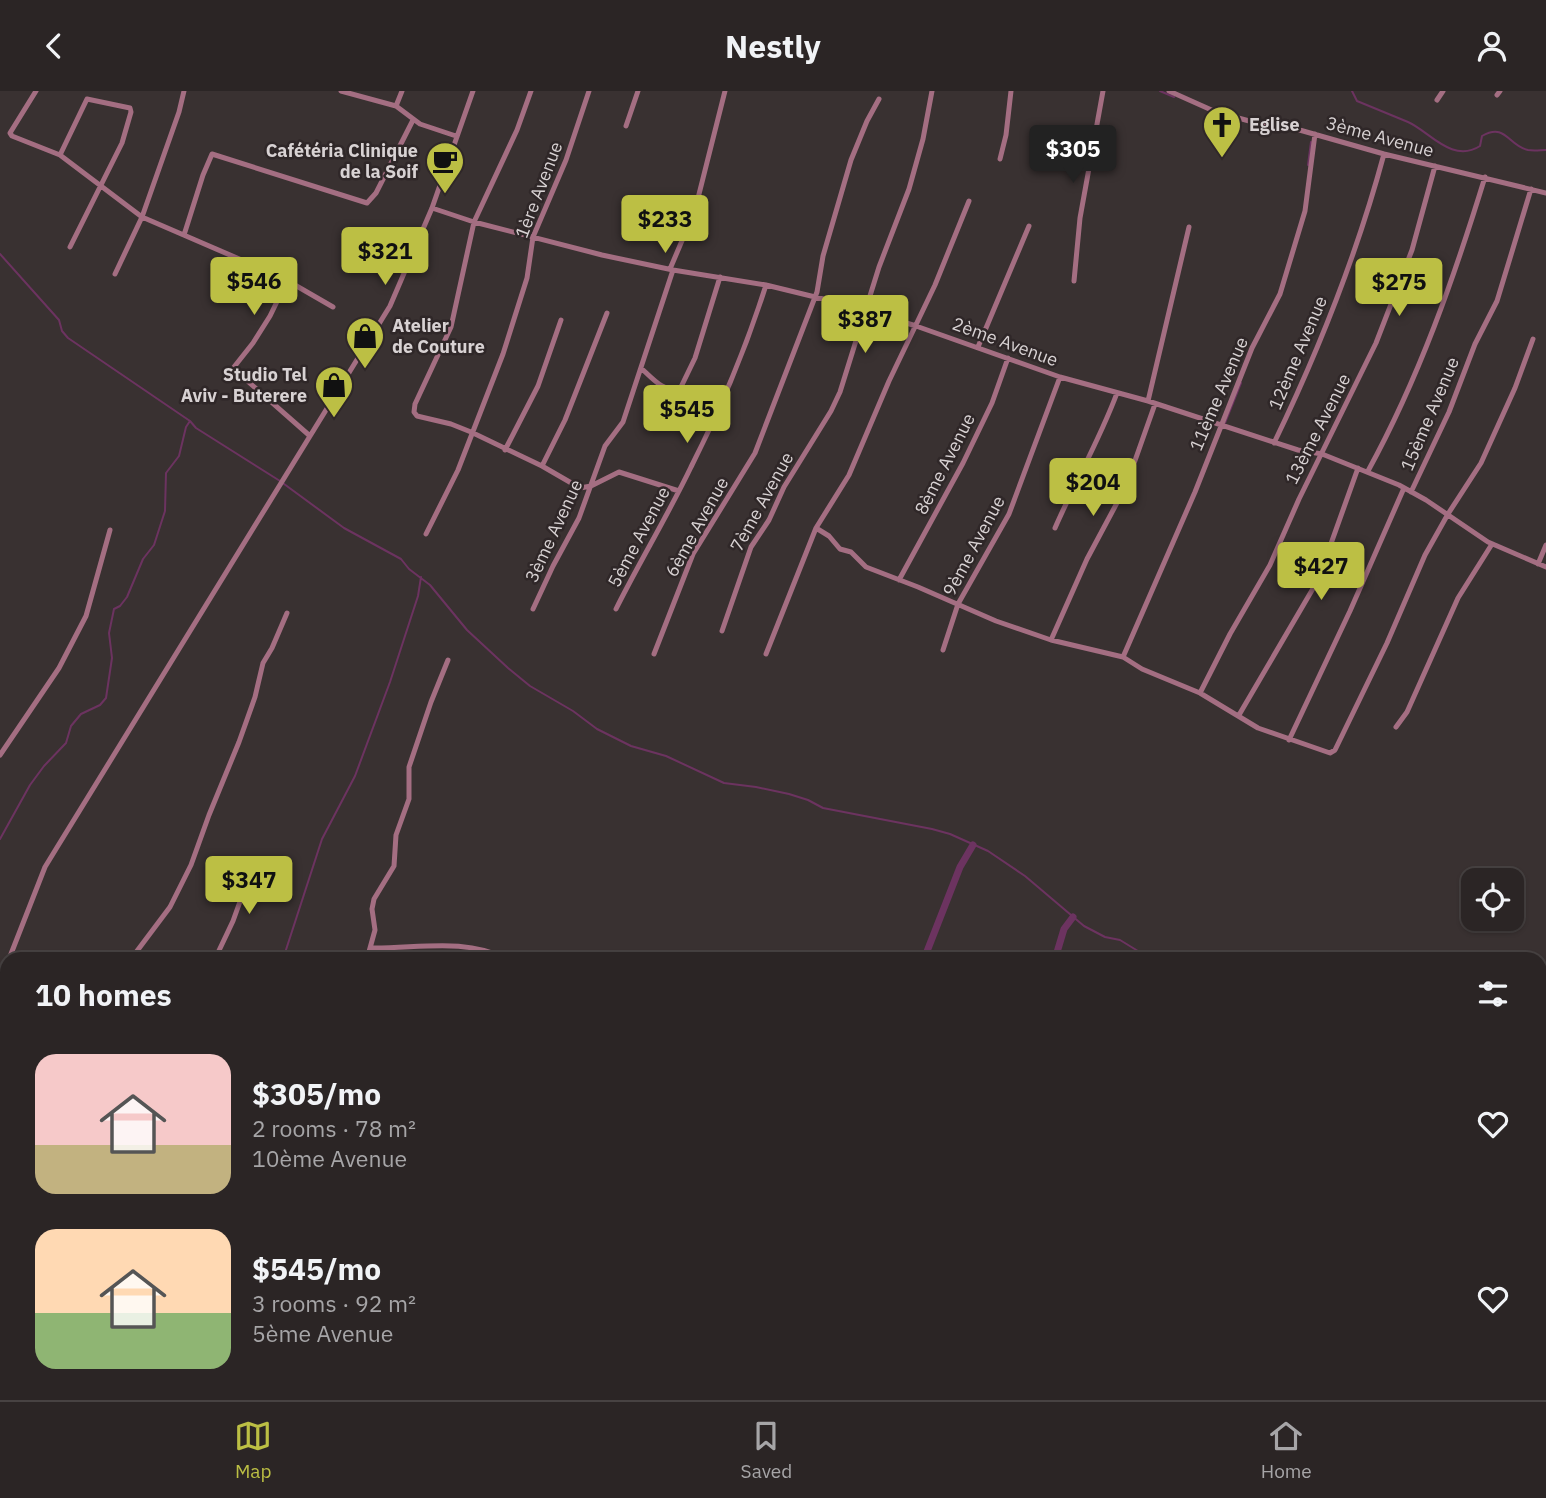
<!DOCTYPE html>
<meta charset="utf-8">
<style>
:root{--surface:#2b2525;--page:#373132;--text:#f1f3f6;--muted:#a6a5a7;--line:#474242;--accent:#bcbf44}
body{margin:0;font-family:"IBM Plex Sans",sans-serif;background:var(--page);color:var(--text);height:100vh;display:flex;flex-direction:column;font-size:26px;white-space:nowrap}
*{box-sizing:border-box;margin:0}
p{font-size:23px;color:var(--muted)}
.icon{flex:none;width:38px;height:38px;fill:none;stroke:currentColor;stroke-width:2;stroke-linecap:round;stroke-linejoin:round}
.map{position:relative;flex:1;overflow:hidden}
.drawer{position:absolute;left:0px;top:861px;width:1547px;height:448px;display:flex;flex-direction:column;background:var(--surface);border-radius:21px 21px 0 0;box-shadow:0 2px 5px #0004,0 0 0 2px var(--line)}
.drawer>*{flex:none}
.fabs{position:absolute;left:1461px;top:777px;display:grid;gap:14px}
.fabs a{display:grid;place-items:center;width:63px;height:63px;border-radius:14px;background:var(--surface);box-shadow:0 2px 5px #0004,0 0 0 2px var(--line);font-size:35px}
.price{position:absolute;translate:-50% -60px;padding:0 16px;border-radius:7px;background:var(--accent);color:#111;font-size:23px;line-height:46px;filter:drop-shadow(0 2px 4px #0008)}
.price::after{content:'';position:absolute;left:50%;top:42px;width:21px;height:16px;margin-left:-10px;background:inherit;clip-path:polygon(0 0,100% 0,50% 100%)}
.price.current{background:#222;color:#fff}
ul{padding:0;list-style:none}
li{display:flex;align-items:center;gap:21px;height:175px;padding:0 35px}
li span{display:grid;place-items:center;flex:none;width:196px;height:140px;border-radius:21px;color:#555}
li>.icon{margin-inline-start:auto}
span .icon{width:84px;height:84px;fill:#fffc;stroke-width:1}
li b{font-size:30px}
h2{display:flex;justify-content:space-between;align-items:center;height:84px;padding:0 35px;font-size:30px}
header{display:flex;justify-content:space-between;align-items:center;height:91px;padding:0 35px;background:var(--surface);font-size:32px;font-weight:800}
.menu{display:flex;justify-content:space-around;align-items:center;height:98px;border-top:2px solid var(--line);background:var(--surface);font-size:19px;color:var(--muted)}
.menu a{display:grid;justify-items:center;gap:4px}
.menu .current{color:var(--accent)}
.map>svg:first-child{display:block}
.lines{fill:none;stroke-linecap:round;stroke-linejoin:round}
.stream{stroke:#6c3360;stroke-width:2}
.canal{stroke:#6c3360;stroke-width:7}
.street{stroke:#a46e82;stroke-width:5}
.labels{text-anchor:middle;stroke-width:5;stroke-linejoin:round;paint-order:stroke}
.poi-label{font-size:18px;font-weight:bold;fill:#d8d2d3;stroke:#2f2728;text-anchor:start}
.street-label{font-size:18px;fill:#d8d2d3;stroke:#2f2728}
</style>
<header><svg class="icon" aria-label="back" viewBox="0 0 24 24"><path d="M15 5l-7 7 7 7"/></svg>Nestly<svg class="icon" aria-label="person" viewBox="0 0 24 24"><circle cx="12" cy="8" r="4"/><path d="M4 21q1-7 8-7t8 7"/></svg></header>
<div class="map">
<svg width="1546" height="1309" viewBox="0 0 1546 1309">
<rect width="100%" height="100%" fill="#393131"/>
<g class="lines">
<path class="stream" d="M1160,0l14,6
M1352,0l5,10c17,7 34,14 51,21 21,9 44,42 72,24l2,-10c24,-14 26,10 46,14 6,1 13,0 18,0
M1308,74l3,-23
M0,163l59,66 3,11 6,7 122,83 -4,6 -7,29 -13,17 -1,38 -11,34 -11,14 -16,38 -7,9 -6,3 -5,24 3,25 -6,40 -6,7 -19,9 -10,12 -5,17 -22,23 -14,19 -30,54
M190,330l6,7 84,53 64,47 57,31 8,10 21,16 37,45 41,38 22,18 43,25 24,18 34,17 35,10 58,27 32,4 33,7 19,6 15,8 109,21 18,5 38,17 37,25 59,50 21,11 15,3 31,19
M1225,332l16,-40
M283,868l39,-120 33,-63 35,-94 28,-86 3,-19
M1540,1278l6,5
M135,1309l3,-7
M930,1309l6,-7"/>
<path class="canal" d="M924,868l36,-92 13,-22
M1055,868l9,-30 9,-12
M784,1302l14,7
M1039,1302l8,7"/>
<path class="street" d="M36,0l-26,42 2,3 48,19 82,62 139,60 52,30
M341,0l55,15 24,18 36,12
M531,0l-14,39 -43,92 -23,105 -36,77 -1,8 3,4 34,8 20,8 71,34 38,22 11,-2 28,-14 60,19
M1169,0l47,21 37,10 36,5 95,27 162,39
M1497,4l3,-4
M1437,9l6,-9
M396,15l6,-15
M626,35l12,-35
M60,64l27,-56 43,9 1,4 -9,31 -52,104
M1000,68l6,-24 5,-44
M969,110l-34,84 -46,96 -40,94 -33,53 13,8 11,13 11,3 15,15 52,20 78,34 55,19 72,17 19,12 58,24 58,35 72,25 5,-3 52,-107 38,-88 23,-41 33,-51 34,-75 18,-49
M432,117l42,14 128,33 71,15 93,15 86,21 64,20 144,51 88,24 150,49 24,4 77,31 27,15 62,42 58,25
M184,144l19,-60 9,-21 155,49 9,-10 37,-73
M670,178l25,-59 30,-119
M115,183l27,-57 37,-105 5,-21
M287,190l-17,35 -17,27 -19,24 1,3 75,66
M1074,190l6,-63 23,-127
M978,256l51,-121
M641,277c11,10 23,25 39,21l15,-31 25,-81
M1148,310l41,-174
M1274,352c45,-93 83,-189 110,-289
M505,359l33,-64 23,-66
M542,375l23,-46 42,-107
M1368,380c51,-93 86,-193 117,-294
M1411,401l38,-80 26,-68 22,-43 34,-112
M1055,437c20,-46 45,-89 62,-135
M426,443l32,-64 45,-116 24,-76 6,-41 33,-77 23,-69
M1538,473l8,-19
M899,489l64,-117 29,-60 16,-45
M533,518l20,-43 26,-48 26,-72 18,-24 50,-152
M616,518c24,-48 52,-94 75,-142 30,-59 55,-119 75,-182
M722,540l29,-84 18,-27 15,-33 47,-76 9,-19 39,-125 30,-78 14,-50 9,-48
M1051,549l36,-81 39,-73 29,-82
M943,559l15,-46 51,-90 51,-137
M654,563l39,-100 62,-101 62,-161 6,-36 28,-96 16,-39 12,-22
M766,563l50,-126
M1123,566l72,-165 57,-144 28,-54 25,-83 10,-77
M1200,602l30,-59 40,-69 29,-66 77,-156 36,-93 23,-84
M1239,624l79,-135 40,-112
M1396,636l11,-15 51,-114 34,-54
M1289,649l61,-129 54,-123
M0,664l59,-87 27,-52 24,-86
M370,857c47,1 93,-11 137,11
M9,868l36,-92 11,-18 334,-543 42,-98 41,-117
M131,868l39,-52 21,-42 18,-50 30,-73 16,-45 8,-34 9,-15 15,-35
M215,868l18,-38 22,-61
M367,868l8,-29 -3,-21 2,-10 20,-33 2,-31 13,-36v-32l22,-65 17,-42
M0,890l7,-18
M0,1114l7,-14
M0,1290l7,-10
M58,1309l5,-7
M103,1309l2,-4
M217,1309l3,-7
M288,1309l2,-7
M317,1309l3,-7
M382,1309l3,-7
M514,1309l3,-7
M572,1309l3,-7
M634,1309l3,-7
M735,1309l2,-7"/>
</g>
<defs>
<symbol id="church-pin" viewBox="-11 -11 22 30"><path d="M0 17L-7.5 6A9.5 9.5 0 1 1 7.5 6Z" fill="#bcbf44" stroke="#2f2728"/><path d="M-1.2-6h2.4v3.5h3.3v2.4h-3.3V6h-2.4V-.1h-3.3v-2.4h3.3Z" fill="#111"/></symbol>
<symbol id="cafe-pin" viewBox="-11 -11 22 30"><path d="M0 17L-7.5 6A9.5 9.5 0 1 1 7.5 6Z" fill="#bcbf44" stroke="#2f2728"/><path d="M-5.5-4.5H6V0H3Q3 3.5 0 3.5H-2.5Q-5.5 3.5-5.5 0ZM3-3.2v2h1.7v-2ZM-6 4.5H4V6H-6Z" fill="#111"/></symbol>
<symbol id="shop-pin" viewBox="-11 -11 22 30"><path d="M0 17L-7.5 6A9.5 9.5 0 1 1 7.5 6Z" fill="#bcbf44" stroke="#2f2728"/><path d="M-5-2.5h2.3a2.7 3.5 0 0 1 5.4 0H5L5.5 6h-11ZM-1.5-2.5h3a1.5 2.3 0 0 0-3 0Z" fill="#111"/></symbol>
</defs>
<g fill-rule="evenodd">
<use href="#church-pin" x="1200" y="12" width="44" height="60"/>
<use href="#cafe-pin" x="423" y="48" width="44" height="60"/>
<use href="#shop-pin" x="343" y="223" width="44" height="60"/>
<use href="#shop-pin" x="312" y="272" width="44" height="60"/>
</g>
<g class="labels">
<g class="poi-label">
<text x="1249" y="40">Eglise</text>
<text x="418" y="66" text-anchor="end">Cafétéria Clinique<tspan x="418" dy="21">de la Soif</tspan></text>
<text x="392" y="241">Atelier<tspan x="392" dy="21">de Couture</tspan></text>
<text x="307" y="290" text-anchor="end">Studio Tel<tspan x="307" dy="21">Aviv - Buterere</tspan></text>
</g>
<g class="street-label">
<text transform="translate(1380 46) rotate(15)" y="6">3ème Avenue</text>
<text transform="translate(539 99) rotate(-69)" y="6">1ère Avenue</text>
<text transform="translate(1005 251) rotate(20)" y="6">2ème Avenue</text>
<text transform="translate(1298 262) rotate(-67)" y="6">12ème Avenue</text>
<text transform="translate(1219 303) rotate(-67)" y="6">11ème Avenue</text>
<text transform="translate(1430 323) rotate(-67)" y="6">15ème Avenue</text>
<text transform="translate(1318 338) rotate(-63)" y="6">13ème Avenue</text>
<text transform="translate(945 373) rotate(-63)" y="6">8ème Avenue</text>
<text transform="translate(762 411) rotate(-61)" y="6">7ème Avenue</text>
<text transform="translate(697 436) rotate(-61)" y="6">6ème Avenue</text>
<text transform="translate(554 440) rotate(-65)" y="6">3ème Avenue</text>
<text transform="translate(639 446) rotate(-62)" y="6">5ème Avenue</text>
<text transform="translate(974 455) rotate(-62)" y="6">9ème Avenue</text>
</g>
</g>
</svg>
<div class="fabs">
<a><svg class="icon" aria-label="locate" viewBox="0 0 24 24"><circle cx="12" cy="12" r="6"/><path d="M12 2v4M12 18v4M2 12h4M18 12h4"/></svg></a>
</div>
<b class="price current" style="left:1073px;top:94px">$305</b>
<b class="price" style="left:665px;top:164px">$233</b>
<b class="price" style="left:385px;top:196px">$321</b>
<b class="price" style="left:254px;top:226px">$546</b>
<b class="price" style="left:1399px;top:227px">$275</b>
<b class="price" style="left:865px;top:264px">$387</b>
<b class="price" style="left:687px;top:354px">$545</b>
<b class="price" style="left:1093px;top:427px">$204</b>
<b class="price" style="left:1321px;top:511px">$427</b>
<b class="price" style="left:249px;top:825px">$347</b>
<section class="drawer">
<h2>10 homes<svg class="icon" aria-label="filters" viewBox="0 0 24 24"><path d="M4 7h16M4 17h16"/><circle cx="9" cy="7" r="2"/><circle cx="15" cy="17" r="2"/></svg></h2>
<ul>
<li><span style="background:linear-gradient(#f6c9c9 65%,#c2b280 0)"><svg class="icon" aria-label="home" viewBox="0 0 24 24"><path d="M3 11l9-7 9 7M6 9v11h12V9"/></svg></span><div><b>$305/mo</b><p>2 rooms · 78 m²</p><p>10ème Avenue</p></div><svg class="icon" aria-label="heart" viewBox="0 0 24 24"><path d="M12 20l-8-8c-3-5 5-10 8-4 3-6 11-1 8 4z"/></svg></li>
<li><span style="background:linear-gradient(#ffd9b3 60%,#8fb573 0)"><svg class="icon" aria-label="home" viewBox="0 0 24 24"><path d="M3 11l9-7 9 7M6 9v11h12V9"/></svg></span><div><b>$545/mo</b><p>3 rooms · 92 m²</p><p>5ème Avenue</p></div><svg class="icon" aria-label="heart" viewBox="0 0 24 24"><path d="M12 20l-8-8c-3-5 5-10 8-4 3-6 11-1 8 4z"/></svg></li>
</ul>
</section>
</div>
<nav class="menu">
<a class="current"><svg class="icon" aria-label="map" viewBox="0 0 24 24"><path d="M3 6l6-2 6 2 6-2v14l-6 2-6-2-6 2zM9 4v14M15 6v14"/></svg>Map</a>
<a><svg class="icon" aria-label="saved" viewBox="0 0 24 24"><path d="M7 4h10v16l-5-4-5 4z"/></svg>Saved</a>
<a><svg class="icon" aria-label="home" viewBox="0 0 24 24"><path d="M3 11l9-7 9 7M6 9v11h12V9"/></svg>Home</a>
</nav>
